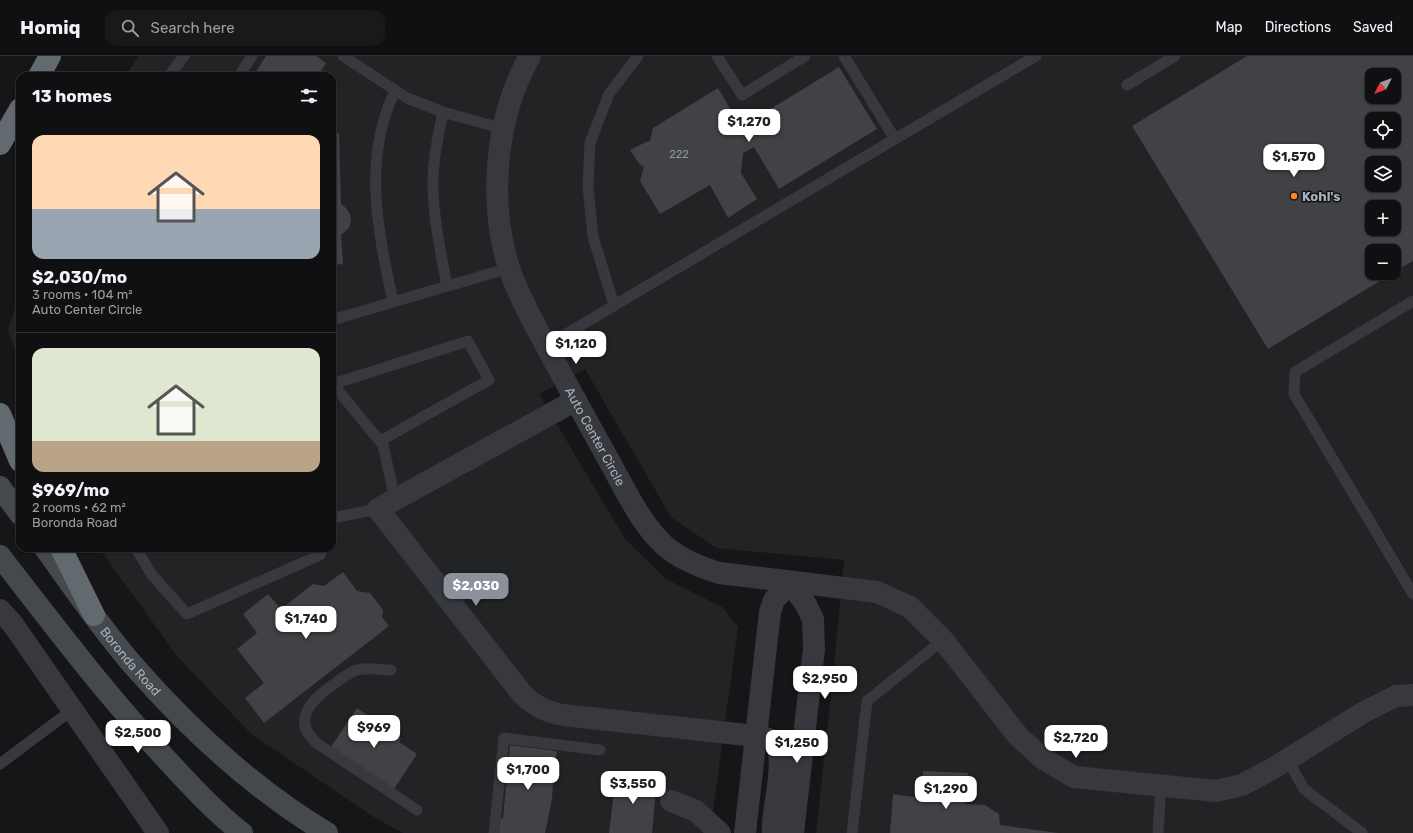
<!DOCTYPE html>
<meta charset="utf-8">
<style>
:root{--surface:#101012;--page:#19191b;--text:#f1f3f6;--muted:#9c9d9f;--line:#303032;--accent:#8c9099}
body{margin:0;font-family:Rubik,sans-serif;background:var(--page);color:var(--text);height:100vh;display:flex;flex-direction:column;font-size:15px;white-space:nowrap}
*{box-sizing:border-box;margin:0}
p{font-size:13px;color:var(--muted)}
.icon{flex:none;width:22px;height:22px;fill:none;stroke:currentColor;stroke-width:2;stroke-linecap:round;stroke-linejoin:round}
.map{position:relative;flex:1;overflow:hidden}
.sheet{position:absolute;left:16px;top:16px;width:320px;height:480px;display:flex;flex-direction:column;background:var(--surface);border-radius:12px;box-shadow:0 1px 3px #0004,0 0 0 1px var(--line)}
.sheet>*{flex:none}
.needle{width:26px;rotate:228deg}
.tools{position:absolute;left:1365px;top:12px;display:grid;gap:8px}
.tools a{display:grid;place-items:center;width:36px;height:36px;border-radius:8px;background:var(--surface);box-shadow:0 1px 3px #0004,0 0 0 1px var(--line);font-size:20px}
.price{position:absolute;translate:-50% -34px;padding:0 9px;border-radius:8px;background:#fff;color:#222;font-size:13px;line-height:26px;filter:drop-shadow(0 1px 2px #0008)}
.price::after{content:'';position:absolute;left:50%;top:24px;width:12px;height:9px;margin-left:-6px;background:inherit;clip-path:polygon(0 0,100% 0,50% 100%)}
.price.current{background:var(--accent);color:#fff}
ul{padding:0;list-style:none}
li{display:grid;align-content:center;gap:8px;height:212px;padding:0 16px}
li+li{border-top:1px solid var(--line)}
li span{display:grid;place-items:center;height:124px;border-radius:12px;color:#555}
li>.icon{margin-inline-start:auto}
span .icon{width:72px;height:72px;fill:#fffc;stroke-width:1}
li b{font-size:17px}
h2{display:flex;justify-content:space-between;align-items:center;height:48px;padding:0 16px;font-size:17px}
header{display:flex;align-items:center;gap:24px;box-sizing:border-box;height:56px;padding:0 20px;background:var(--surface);border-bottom:1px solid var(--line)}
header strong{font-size:19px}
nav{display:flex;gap:22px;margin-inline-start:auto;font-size:14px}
.search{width:280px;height:36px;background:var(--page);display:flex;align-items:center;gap:10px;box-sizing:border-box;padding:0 14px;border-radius:12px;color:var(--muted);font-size:15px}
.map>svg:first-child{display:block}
.built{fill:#222325;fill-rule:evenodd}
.building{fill:#404245;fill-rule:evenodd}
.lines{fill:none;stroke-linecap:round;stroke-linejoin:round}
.lane{stroke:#37393e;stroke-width:11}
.street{stroke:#37393e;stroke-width:22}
.secondary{stroke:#44494e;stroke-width:22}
.highway{stroke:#62696f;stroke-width:22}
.poi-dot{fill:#ff8127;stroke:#111113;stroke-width:1.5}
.labels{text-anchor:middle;stroke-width:3;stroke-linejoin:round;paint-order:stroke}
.number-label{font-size:11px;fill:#8d959c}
.poi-label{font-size:13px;font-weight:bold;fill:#a7b1b9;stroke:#111113;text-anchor:start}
.street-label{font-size:13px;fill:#a7b1b9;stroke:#111113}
</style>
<header>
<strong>Homiq</strong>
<div class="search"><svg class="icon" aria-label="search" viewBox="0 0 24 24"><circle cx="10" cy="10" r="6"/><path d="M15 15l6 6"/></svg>Search here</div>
<nav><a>Map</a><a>Directions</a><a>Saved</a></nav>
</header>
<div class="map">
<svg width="1413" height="777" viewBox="0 0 1413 777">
<rect width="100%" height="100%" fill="#161618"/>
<path class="built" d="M138,0h1275v777h-597l15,-137 13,-136 -128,-12 -45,-31 -86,-148 -46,25 86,145 41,40 56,28 16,20 -28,206h-307l-29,-16 -123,-83 -74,-78 -78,-108h233v-472h-206zM1372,19h22v22h-22zM1372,63h22v22h-22zM1372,107h22v22h-22zM1372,151h22v22h-22zM1372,195h22v22h-22z
M20,234v72l-12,-31z"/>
<path class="building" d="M266,0h50l10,7 -8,13h-65z
M1247,0h166v205l-19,11v-21h-22v22h21l-125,76 -136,-223zM1372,19h22v22h-22zM1372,63h22v22h-22zM1372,107h22v22h-22zM1372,151h22v22h-22z
M839,11l38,62 -98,60 -25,-42 -11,6 -2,20 16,26 -29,19 -18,-33 -50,29 -20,-33 4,-15 -4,-1 -10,-15 16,-8 4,-1 3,-13 65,-40 23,39z
M332,77h7l2,71 5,4 4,6 1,7 -2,7 -8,7 2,29 -11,1z
M343,516l14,19 13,2 13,17 -1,7 7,9 -125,97 -19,-25 19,-15 -27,-34 20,-16 -14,-19 25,-20 13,15 32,-25 11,2z
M357,652l44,30 -2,4 18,12 -23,35 -63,-42z
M510,689l47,6 -2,14h-3l1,17 -1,17 -7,34h-47l2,-15h3z
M923,715l45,2 -3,31 20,1 14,9 1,11 58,8h-168l3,-39 27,4z
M616,718l41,5 -5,54h-43z"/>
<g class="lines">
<path class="lane" d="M343,0l64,42 36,14 61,17
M717,0l25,39 63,-39
M169,20l15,-20
M239,20l13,-20
M1127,29l48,-29
M443,56c-5,25 -11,51 -10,77 1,33 8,65 14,97
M895,83l141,-83
M1413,245l-118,71 -1,22 119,200
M393,246c-15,-71 -31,-143 2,-211
M614,249l-21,-68 -5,-50 2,-44 19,-49 29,-38
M332,264l177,-52
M546,290l349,-207 -51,-83
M332,327l51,62 12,54
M333,328l135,-43 21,39 -109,61
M332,462l46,-9
M136,492l16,27 35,39 133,-59 3,-7
M391,614c-11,0 -28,-4 -39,2 -6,3 -12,8 -18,12 -23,16 -44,37 -16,60l99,66
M1287,703l17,30 58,44
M0,708l72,-54
M494,777l10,-95 96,12
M852,777l15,-132 76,-61
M1158,777l3,-47"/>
<g class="street">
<path id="s1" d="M530,0c-35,62 -42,145 -21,212 5,15 12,29 18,42 26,50 53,98 80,147 17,30 32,65 58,89 17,14 33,20 54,27l158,19 33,15 33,33 75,96 24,22 32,19 142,14 26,-6 30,-16 92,-57 32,-16 17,-1"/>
<path d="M576,344l-198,109 145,186c12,11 23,17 40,20l193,21c6,1 13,2 17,6 17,14 -3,70 0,91"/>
<path d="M790,527l15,20 8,16 1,30 -21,184"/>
<path d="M0,554l12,13 146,210"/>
<path d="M671,745l25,10 24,22"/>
<path d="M745,777l25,-221 4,-12 16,-17"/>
</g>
<g class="secondary">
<path d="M0,431l20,27"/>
<path id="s2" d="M45,492c28,39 56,80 88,117 56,64 120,124 194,168"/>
<path d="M0,500c54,70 108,141 168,205 23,25 47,51 74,72"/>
</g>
<path class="highway" d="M39,20l11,-20
M0,88l20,-35
M0,358l20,47
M61,492l33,67"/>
</g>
<circle class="poi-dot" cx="1294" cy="140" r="4"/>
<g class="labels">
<g class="number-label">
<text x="679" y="102">222</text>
</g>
<g class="poi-label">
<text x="1302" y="145">Kohl's</text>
</g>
<g class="street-label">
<text dy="5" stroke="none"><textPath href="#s1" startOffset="408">Auto Center Circle</textPath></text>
<text dy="5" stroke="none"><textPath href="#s2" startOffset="142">Boronda Road</textPath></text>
</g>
</g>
</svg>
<div class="tools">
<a><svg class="needle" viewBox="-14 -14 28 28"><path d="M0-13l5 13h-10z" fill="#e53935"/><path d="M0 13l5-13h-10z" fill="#9c9d9f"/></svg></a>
<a><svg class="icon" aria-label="locate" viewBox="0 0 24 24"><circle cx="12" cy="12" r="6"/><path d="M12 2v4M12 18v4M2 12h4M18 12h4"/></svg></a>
<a><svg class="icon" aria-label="layers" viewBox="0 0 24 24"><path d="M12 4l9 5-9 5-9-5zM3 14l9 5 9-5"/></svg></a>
<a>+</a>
<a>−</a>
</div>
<b class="price" style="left:749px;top:87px">$1,270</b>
<b class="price" style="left:1294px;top:122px">$1,570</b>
<b class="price" style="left:576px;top:309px">$1,120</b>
<b class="price current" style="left:476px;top:551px">$2,030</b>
<b class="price" style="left:306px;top:584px">$1,740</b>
<b class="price" style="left:825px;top:644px">$2,950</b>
<b class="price" style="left:374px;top:693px">$969</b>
<b class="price" style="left:138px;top:698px">$2,500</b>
<b class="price" style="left:1076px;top:703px">$2,720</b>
<b class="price" style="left:797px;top:708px">$1,250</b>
<b class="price" style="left:528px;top:735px">$1,700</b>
<b class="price" style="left:633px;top:749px">$3,550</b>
<b class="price" style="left:946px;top:754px">$1,290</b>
<section class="sheet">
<h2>13 homes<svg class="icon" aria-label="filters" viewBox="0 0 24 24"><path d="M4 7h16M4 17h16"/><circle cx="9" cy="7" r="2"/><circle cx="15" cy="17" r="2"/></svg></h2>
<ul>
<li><span style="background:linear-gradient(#ffd9b3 60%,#9aa5b1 0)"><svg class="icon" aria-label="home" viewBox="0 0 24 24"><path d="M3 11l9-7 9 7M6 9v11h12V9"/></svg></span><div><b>$2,030/mo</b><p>3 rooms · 104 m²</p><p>Auto Center Circle</p></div></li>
<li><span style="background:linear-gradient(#dfe7d0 75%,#b9a48a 0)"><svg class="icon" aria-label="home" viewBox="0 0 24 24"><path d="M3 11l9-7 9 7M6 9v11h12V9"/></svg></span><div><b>$969/mo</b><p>2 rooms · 62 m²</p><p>Boronda Road</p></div></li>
</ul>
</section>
</div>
